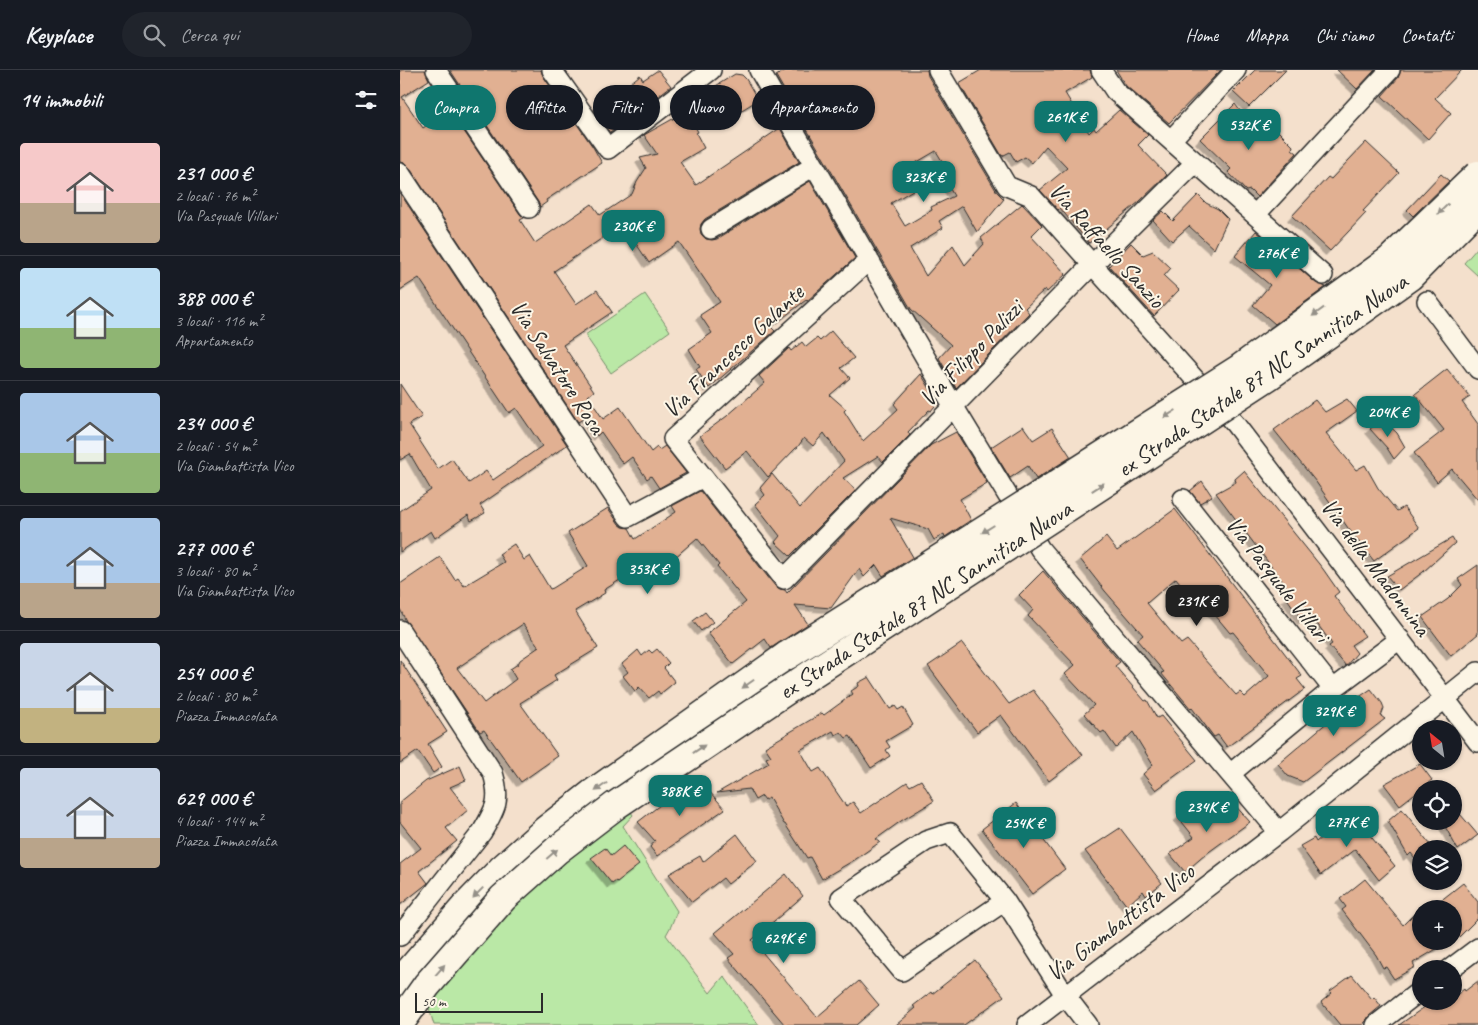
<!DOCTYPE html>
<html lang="it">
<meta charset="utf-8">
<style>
:root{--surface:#171b24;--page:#20242c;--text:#f1f3f6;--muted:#9ea1a6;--line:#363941;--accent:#0f766e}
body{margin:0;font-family:Caveat,sans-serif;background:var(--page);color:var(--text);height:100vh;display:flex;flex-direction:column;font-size:19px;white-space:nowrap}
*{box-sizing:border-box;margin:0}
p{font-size:16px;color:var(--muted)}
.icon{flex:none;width:28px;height:28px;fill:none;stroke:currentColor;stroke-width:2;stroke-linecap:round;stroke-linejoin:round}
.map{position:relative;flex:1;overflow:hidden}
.sheet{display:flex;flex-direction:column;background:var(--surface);width:400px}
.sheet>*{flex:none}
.guide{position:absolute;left:15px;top:15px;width:475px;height:45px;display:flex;gap:10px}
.needle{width:32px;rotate:330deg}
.buttons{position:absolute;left:1012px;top:650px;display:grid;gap:10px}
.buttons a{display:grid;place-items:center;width:50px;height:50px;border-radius:50%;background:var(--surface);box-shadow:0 1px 4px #0004;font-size:25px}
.scale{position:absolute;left:15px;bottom:12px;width:128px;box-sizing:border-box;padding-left:5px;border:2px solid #2b2b2b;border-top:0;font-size:14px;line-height:18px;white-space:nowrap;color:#2b2b2b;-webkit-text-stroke:4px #fcf5e5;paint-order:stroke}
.price{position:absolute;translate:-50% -42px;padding:0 11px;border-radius:10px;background:var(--accent);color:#fff;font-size:16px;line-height:32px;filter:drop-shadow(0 1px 2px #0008)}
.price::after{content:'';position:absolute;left:50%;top:30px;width:15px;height:11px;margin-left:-8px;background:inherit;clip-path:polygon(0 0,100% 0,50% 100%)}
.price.on{background:#222;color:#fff}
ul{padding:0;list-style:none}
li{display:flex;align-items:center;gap:15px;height:125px;padding:0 20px}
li+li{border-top:1px solid var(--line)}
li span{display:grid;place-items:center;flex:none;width:140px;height:100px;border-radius:5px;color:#555}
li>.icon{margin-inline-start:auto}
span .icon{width:60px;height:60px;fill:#fffc;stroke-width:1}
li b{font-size:21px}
h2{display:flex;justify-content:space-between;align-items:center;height:60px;padding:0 20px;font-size:21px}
.tag{padding:0 18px;border-radius:22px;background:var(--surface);box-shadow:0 1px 4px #0004;font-size:18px;line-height:45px}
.tag.on{background:var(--accent);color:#fff}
header{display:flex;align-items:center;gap:30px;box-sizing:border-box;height:70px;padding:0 25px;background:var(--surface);border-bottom:1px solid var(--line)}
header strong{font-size:24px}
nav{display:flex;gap:28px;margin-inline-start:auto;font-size:18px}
.search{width:350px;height:45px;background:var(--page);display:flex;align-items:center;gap:12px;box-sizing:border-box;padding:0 18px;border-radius:28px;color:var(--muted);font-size:19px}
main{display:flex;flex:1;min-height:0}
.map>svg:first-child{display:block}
.green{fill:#bae8a6;stroke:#728a68}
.building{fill:#e1b092;stroke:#2b2b2b;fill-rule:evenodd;filter:url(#shadow)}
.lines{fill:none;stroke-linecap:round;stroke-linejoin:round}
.minor-casing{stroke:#2b2b2b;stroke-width:22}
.trunk-casing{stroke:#2b2b2b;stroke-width:31}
.minor{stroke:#fcf5e5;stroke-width:19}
.trunk{stroke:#fcf5e5;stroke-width:28}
.trunk-bridge-casing{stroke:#2b2b2b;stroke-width:31;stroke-linecap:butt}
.trunk-bridge{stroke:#fcf5e5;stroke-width:28}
.oneway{fill:#949088}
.labels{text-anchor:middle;stroke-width:4;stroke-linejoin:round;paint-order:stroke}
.street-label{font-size:24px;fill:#2b2b2b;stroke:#fcf5e5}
</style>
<header>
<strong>Keyplace</strong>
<div class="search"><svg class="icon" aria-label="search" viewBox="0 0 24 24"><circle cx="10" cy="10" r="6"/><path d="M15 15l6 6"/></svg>Cerca qui</div>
<nav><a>Home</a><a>Mappa</a><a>Chi siamo</a><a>Contatti</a></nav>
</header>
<main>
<section class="sheet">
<h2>14 immobili<svg class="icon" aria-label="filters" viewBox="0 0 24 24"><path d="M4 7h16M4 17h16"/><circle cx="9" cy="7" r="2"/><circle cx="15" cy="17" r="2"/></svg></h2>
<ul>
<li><span style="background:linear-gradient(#f6c9c9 60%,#b9a48a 0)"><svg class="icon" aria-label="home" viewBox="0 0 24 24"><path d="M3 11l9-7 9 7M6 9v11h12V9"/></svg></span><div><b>231 000 €</b><p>2 locali · 76 m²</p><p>Via Pasquale Villari</p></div></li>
<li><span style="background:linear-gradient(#bfe0f5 60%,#8fb573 0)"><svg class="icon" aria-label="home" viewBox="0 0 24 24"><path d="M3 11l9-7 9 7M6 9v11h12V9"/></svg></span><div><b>388 000 €</b><p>3 locali · 116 m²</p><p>Appartamento</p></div></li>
<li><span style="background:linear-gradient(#a9c7e8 60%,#8fb573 0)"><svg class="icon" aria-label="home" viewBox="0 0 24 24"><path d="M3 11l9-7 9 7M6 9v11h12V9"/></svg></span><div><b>234 000 €</b><p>2 locali · 54 m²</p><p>Via Giambattista Vico</p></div></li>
<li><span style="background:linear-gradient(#a9c7e8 65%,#b9a48a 0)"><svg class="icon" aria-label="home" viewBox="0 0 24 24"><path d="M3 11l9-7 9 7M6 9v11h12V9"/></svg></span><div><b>277 000 €</b><p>3 locali · 80 m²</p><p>Via Giambattista Vico</p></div></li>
<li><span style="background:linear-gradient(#c9d6e8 65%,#c2b280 0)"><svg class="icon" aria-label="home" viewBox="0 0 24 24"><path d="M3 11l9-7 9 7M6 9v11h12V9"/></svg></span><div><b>254 000 €</b><p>2 locali · 80 m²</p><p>Piazza Immacolata</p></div></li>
<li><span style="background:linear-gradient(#c9d6e8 70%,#b9a48a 0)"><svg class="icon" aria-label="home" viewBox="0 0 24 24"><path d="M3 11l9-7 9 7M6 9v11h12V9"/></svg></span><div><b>629 000 €</b><p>4 locali · 144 m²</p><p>Piazza Immacolata</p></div></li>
</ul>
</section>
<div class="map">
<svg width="1078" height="955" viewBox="0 0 1078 955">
<defs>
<filter id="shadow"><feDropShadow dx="-4.5" dy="4.5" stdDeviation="0" flood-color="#0004"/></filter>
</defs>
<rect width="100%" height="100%" fill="#f4e0cc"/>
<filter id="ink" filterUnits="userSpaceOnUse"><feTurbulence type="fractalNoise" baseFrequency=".02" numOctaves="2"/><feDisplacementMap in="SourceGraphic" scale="10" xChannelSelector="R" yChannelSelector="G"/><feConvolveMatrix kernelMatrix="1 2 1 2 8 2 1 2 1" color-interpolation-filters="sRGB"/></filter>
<g filter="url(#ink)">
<path class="green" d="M1078,177v29l-14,-13z
M245,224l25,37 -59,42 -26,-38z
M229,739l4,6 -10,11 54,85 -6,15 -5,9 44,58 14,-17 35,49h-325l-6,-20 57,-70 66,-65z"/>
<path class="building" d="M0,0h25l4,10 -27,17 21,31 26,-19 71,105 4,4 -4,2 15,23 57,-39 8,11 32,-21 5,-12 9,-14 -6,-10 17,-4 -13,-19 43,-24 11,21 -2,1 8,15 -24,14 16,23 84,-57 19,34 -94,57 -4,5 -1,5 1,5 5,5 6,1 5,-1 93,-58 45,77 -48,43 -1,-1 -35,27 4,4 -66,57 -13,-19 4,-2 -11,-18 23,-16 -12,-18 20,-13 -41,-60 -30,21 -26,-39 -69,47 22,33 21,-14 15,22 -49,33 31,46 -6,5 15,23 17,-12 31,45 6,-5 2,3 6,-4 21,27 -27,15 -8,-12 -4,3 -15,-22 -9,7 -22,-32 -4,4 -11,-19 -8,5 -169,-255 -4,-4 -5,-1z
M50,0h91l2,6 50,71 9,16 -56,37 1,2 -7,5 -2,-5z
M258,0l13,16 -61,47 -16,-24 13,-9 4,7 23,-16 -5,-7 11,-9 3,5z
M386,0h141l1,6 69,116 7,7 -27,33 -15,-26 -23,15 4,7 -33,20 16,28 27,-31 12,20 19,-21 -3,-6 41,-34 20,21 -11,11 35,38 -19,18 -2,-3 -20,19 4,5 -73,75 -17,-30 12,-13 -40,-36 -135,-233zM536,81l14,23 -7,3 11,19 -23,11 1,3 -27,16 -14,-23 27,-16 -11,-19z
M581,0h109l2,7 -27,16 24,40 5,-5 2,3 23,-21 29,25 -10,10 29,30 -28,27 -50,41 -29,-35 -2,2 -18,-20 27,-22 -21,-22 -14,17 -7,-6 -9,5 -6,-10 -8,4 -43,-73z
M716,0h105l-52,53 -43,-37z
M855,0h31l-37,37 -16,-15z
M937,0h38l-18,19z
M1001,0h61l-27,28 16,15 -23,26 -46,-43 16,-18z
M335,4l7,1 4,4 12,21 -34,21 -18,-29z
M835,34l26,35 13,-12 19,19 -1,3 5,4 -40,44 -7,-7 -4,1 -18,-19 3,-3 -31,-30z
M966,72l33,31 -36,38 3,2 -36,38 -38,-35 36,-39 3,2z
M1041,104l8,7 -36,35 -6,-6z
M0,123l167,252 -87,60 5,8 -14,8 -3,-6 -33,23 -4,-7 -31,21v-41l31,-21 -21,-36 -10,6v-76l22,33 -13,7 29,45 14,-10 17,24 17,-12 7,9 49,-34 -26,-38 -7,5 -90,-135 -19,12z
M798,125l8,8 12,6 10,10 -14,30 -25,-23 -17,15 -19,-21 10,-9 10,10z
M856,161l60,52 10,4 -51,37 -22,-19 17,-20 -35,-29z
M731,173l12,12 10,-4 18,17 -7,8 15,14 -25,26 -45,-50z
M431,261l23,27 -13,10 9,10 -20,17 16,14 -2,2 19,30 35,-32 -4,-5 27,-30 17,28 -7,9 -2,-1 -21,22 2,3 -27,27 -5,-6 -35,22 13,12 -66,66 -15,-14 5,-6 -25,-32 10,-9 -5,-7 12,-14 28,34 44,-47 -20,-28 -11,13 -9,-8 -7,10h-1l-28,29 -21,-26 -22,17 -25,-32 27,-20 38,-33 -6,-7 30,-28 2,3 11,-9 4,5 11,-9 3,3z
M1047,299l23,28 -8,5 16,22v76l-26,-31 -15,13 -23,-29 30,-23 -29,-36z
M947,329l10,12 -31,22 30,37 9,-5 13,23 19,23 7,-4 15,21 -45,33 -26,-33 -32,-46 -42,-52 41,-30 10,12z
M982,349l15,14 8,14 -11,12 -7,-11 -17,-19z
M623,356l10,14 19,-12 19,29 -35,22 -8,-13 -18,12 -19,-31z
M556,362l31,51 -27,16 11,21 -26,17 -1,-3 -10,6 -6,-11 -38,-11 23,39 -30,19 -7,-11 -12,12 -5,-8 -28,39 -36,-3 13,19 -37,24 -6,-9 -32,25 -25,-31 38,-31 -29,-35 2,-2 -22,-27 -32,28 -5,-8 -8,6 -2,-3 -46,29 1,3 -30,18 23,37 -44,27 3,5 -37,23 38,53 -37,26 -37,-52 -4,2 -74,-111 -6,-12v-25l40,-27 15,23 3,-2 6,8 40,-24 -5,-8 15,-10 10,16 6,-4 20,33 3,-1 35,-22 -20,-33 40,-25 11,16 4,3 6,1 6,11 41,-27 -4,-6 28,-15 75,95 5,3 5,1 2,3 144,-148zM123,554l16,23 -19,13 -2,4 -8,5 6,10 -32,24 -27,-35z
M844,401l79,98 16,23 -5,4 31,40 -14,9 6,8 -11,13 -17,-20 3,-2 -22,-30 -8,6 -16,-23 6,-3 -76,-101 20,-11 -1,-3z
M802,411l10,15 -12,7 -10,-12z
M775,439l127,167 -5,3 8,10 -78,58 -9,-12 -4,2 -22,-29 -1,1 -30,-36 3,-1 -27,-32 6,-5 -38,-44 -25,-32 26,-22 11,14zM776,508l28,35 6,-4 20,24 3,-1 36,44 -24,21 -5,-5 -4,3 -49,-55 -6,4 -34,-41z
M1052,468l3,5 -32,29 -24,18 -12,-14z
M1078,495v69l-27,22 -29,-39 26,-18 14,-14 -4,-6z
M643,501l77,91 -5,4 30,35 2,-1 10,18 4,-2 36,44 -41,30 -13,-16 10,-9 -20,-33 -17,16 -12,-17 -3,2 -17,-19 10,-9 -29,-31 10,-9 -47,-49 5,-6 -14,-15z
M305,542l8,10 -12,9 -8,-10z
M562,573l47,61 24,-14 50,65 -34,26 -48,-66 -24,17 -49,-66z
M257,579l12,14 -5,5 11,14 -15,12 -2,-3 -9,7 -10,-11 -4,4 -12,-15 5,-4 -6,-8 16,-14 4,6 7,-6 3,3z
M0,590l47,72 -19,12 14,23 -9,6 -15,-22 -18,12z
M469,607l21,32 5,-3 3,4 5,-3 10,18 -27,16 4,6 -4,3 4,6 -19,12 -21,-32 -4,2 -5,-6 -6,3 -2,-4 -33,19 13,22 7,-4 26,38 7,-4 8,11 46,-31 3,4 11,-6 13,21 -33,20 -25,18 4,3 -24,17 -34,20 -12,-22 -3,1 -22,-34h-1l-15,-26 -4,2 -3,-4 -7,4 -6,-11 -32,4 52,-30 -3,-5 5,-2 -6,-9 57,-34 2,2 29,-21 -2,-3 8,-5 -1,-3z
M971,619l11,14 2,5 -3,8 4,3 -82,63 -15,-6 -10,-12 71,-60z
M1020,694l12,16 -32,25 -16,-21z
M60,696l6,14 -16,7 18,23 -22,18 11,13 -38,30 9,12 -28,22v-41l21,-16 -21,-26v-20l26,-21z
M299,710l26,29 -68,47 -7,-9 5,-6 -17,-19 31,-24 1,2z
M616,733l49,66 -33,25 -50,-65z
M833,733l17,19 -44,32 -21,18 -15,-18 24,-17 -16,-20 18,-13 15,17z
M1054,737l24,28 -20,15 -16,-29h12z
M1002,739l32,40h-13v17l-10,-13 -3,3 -20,-35z
M950,741l45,55 -16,14 -24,-31 -34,26 -21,-29 14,-8 2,4 21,-18 -1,-2z
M720,758l42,55 -16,13 -3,-5 -16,15 -42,-55z
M337,764l20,27 -29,23 -5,-6 -31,24 -23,-28 31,-18 3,6z
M223,776l16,19 -22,17 -1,-1 -4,3 -21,-26 14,-10 6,8z
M386,804l17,22 -51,44 65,77 42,-36 20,24 -23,20h-71l-57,-67 6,-4 -19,-21z
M965,809l38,46 18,-18v34h29l-37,22 2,4 -21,12 -8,-12 -3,1 -7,-13 -34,-45 4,-3 -6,-8z
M1063,813l15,19v16l-24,24v-33h-24z
M575,890l29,36 -40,29h-68l20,-17 -3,-2 18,-14 1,2z
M952,905l20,24 2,-2 7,9 -12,10 -6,9h-23l-19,-23 11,-9 -2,-2z
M1078,911v44h-79l34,-24h3l5,7 8,-7h5v-4l10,-8 1,2z"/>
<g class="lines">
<defs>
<path id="minor" d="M36,0l93,138
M152,0l56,79 103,-79
M359,0l195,337 86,142 239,283
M538,0l69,116 24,10 204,228 243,318
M701,0l14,21 208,184
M771,70l65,-70
M0,103l228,344 75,-40
M855,145l135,-145
M311,159l103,-63
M469,190l-196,179 111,140 308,-314 103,-102
M1027,231l51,68
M783,429l150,190
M0,560l93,143c8,27 3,35 -11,59l-82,104
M830,704l103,-85 67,-50
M605,831l-103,70 -61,-73 85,-57 24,-8 55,68 60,94 23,30
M1050,899l28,-21
M627,955l252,-193 199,-160
M976,955l45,-35"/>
<path id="trunk" d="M0,916l9,-14 57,-66 36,-37 44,-39 46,-36 196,-139"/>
</defs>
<use href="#minor" class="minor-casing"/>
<use href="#trunk" class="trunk-casing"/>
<use href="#minor" class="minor"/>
<use href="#trunk" class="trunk"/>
<defs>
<path id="trunk-bridge" d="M388,585l451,-286 151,-109 88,-85
M0,953l27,-38 76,-87 54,-48 59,-45 171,-115 480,-313 143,-101 68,-69"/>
</defs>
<use href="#trunk-bridge" class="trunk-bridge-casing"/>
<use href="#trunk-bridge" class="trunk-bridge"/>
</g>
<defs><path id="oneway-solid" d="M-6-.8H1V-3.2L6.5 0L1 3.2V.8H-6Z" transform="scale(1.25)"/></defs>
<g class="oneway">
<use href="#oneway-solid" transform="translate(1043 139) rotate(136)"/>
<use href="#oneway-solid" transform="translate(918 242) rotate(144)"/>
<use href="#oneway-solid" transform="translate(770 344) rotate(148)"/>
<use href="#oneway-solid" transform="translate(698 417) rotate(-33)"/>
<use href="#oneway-solid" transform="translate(588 459) rotate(148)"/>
<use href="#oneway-solid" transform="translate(348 614) rotate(145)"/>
<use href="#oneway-solid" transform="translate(299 679) rotate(-34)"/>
<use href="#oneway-solid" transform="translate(201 717) rotate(145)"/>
<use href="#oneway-solid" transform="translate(152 784) rotate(-41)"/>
<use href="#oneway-solid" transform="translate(78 823) rotate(134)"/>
<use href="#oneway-solid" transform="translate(40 900) rotate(-49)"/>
</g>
</g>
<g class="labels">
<g class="street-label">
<text transform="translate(707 175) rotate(48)" y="8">Via Raffaello Sanzio</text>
<text transform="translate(333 281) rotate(-43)" y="8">Via Francesco Galante</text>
<text transform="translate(571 283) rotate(-46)" y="8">Via Filippo Palizzi</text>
<text transform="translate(158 297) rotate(57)" y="8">Via Salvatore Rosa</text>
<text transform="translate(862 305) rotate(-34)" y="8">ex Strada Statale 87 NC Sannitica Nuova</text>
<text transform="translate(976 497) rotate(53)" y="8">Via della Madonnina</text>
<text transform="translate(878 509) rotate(52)" y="8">Via Pasquale Villari</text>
<text transform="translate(525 530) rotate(-33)" y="8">ex Strada Statale 87 NC Sannitica Nuova</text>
<text transform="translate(720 852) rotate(-37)" y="8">Via Giambattista Vico</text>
</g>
</g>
</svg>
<div class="buttons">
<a><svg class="needle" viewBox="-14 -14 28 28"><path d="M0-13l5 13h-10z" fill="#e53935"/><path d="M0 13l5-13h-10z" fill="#9ea1a6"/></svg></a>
<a><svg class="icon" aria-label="locate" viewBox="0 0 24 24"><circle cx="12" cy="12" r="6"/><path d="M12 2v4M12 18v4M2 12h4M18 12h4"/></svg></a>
<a><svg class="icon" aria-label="layers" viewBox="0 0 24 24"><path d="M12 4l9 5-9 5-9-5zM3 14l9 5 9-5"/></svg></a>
<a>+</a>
<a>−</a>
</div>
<div class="scale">50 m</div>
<b class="price" style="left:666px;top:73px">261K €</b>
<b class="price" style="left:849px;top:81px">532K €</b>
<b class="price" style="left:524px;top:133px">323K €</b>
<b class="price" style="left:233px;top:182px">230K €</b>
<b class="price" style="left:877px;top:209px">276K €</b>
<b class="price" style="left:988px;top:368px">204K €</b>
<b class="price" style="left:248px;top:525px">353K €</b>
<b class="price on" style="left:797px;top:557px">231K €</b>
<b class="price" style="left:934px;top:667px">329K €</b>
<b class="price" style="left:280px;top:747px">388K €</b>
<b class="price" style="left:807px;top:763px">234K €</b>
<b class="price" style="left:947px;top:778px">277K €</b>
<b class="price" style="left:624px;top:779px">254K €</b>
<b class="price" style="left:384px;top:894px">629K €</b>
<div class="guide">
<a class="tag on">Compra</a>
<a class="tag">Affitta</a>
<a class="tag">Filtri</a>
<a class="tag">Nuovo</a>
<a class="tag">Appartamento</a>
</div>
</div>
</main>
